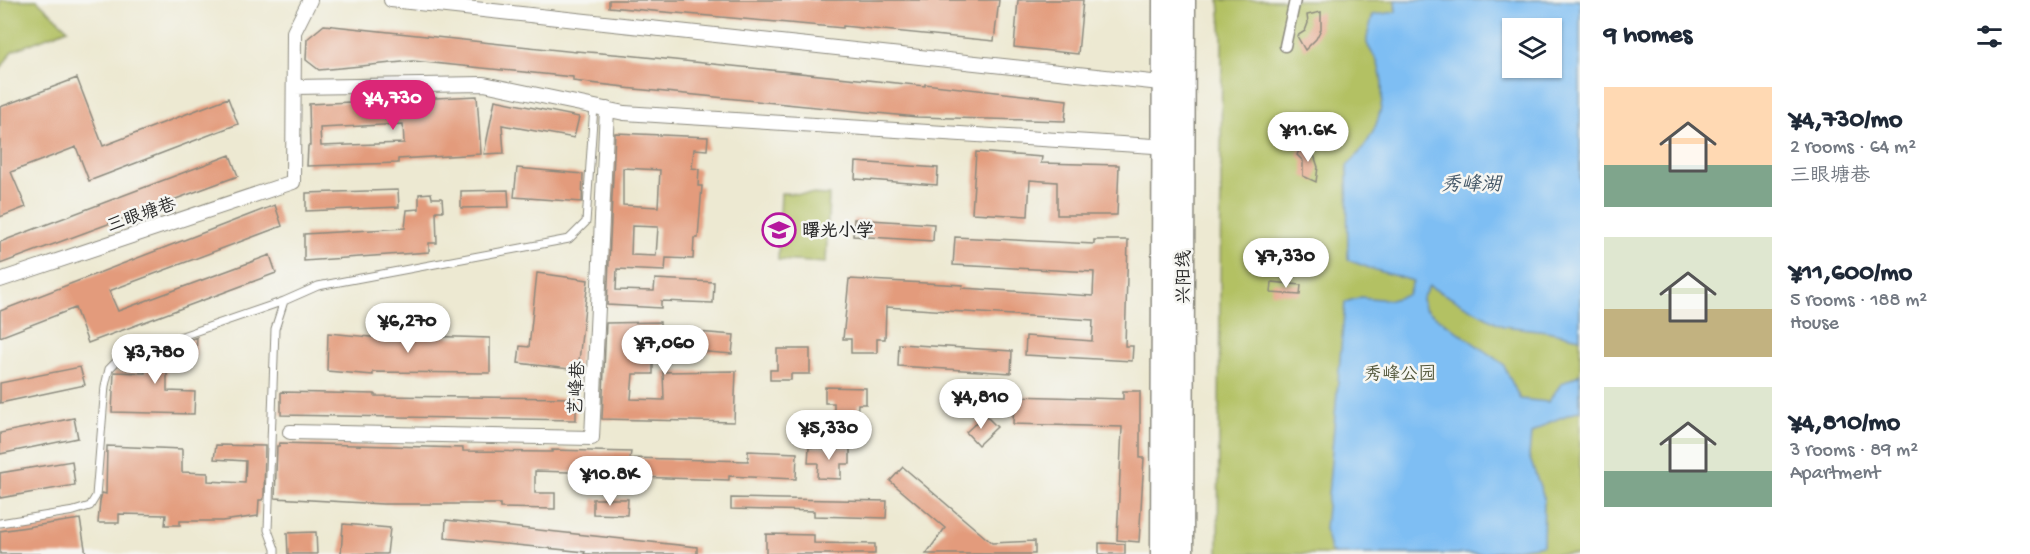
<!DOCTYPE html>
<meta charset="utf-8">
<style>
:root{--surface:#fff;--page:#f6f6f7;--text:#1f2937;--muted:#747a83;--accent:#db2777}
body{margin:0;font-family:"Gochi Hand","LXGW WenKai TC",sans-serif;background:var(--page);color:var(--text);height:100vh;display:flex;flex-direction:column;font-size:22px;white-space:nowrap}
*{box-sizing:border-box;margin:0}
p{font-size:20px;color:var(--muted)}
.icon{flex:none;width:33px;height:33px;fill:none;stroke:currentColor;stroke-width:2;stroke-linecap:round;stroke-linejoin:round}
.map{position:relative;flex:1;overflow:hidden}
.drawer{display:flex;flex-direction:column;background:var(--surface);width:450px}
.drawer>*{flex:none}
.fabs{position:absolute;left:1502px;top:18px;display:grid;gap:12px}
.fabs a{display:grid;place-items:center;width:60px;height:60px;border-radius:0px;background:var(--surface);box-shadow:0 2px 4px #0004;font-size:30px}
.price{position:absolute;translate:-50% -51px;padding:0 14px;border-radius:21px;background:#fff;color:#222;font-size:20px;line-height:39px;filter:drop-shadow(0 2px 3px #0008)}
.price::after{content:'';position:absolute;left:50%;top:36px;width:18px;height:14px;margin-left:-9px;background:inherit;clip-path:polygon(0 0,100% 0,50% 100%)}
.price.on{background:var(--accent);color:#fff}
ul{padding:0;list-style:none}
li{display:flex;align-items:center;gap:18px;height:150px;padding:0 24px}
li span{display:grid;place-items:center;flex:none;width:168px;height:120px;border-radius:0px;color:#555}
li>.icon{margin-inline-start:auto}
span .icon{width:72px;height:72px;fill:#fffc;stroke-width:1}
li b{font-size:26px}
h2{display:flex;justify-content:space-between;align-items:center;height:72px;padding:0 24px;font-size:26px}
main{display:flex;flex:1;min-height:0}
.map>svg:first-child{display:block}
.green{fill:#b3c163;stroke:#6f7647;stroke-width:1.5;fill-rule:evenodd}
.water{fill:#7ebef3;stroke:#54748f;stroke-width:1.5;fill-rule:evenodd}
.building{fill:#e39b7b;fill-rule:evenodd}
.lines{fill:none;stroke-linecap:round;stroke-linejoin:round}
.service-casing{stroke:#8c8a7e;stroke-width:9}
.pedestrian-casing{stroke:#8c8a7e;stroke-width:13}
.minor-casing{stroke:#8c8a7e;stroke-width:16}
.trunk-casing{stroke:#8c8a7e;stroke-width:25}
.service{stroke:#fff;stroke-width:7}
.pedestrian{stroke:#fff;stroke-width:10}
.minor{stroke:#fff;stroke-width:14}
.trunk{stroke:#fff;stroke-width:22}
.labels{text-anchor:middle;stroke-width:5;stroke-linejoin:round;paint-order:stroke}
.street-label{font-size:18px;fill:#2b2b2b;stroke:#f6f6f2}
.poi-label{font-size:18px;font-weight:bold;fill:#2b2b2b;stroke:#f6f6f2;text-anchor:start}
.park-label{font-size:18px;fill:#54583c;stroke:#f6f6f2}
.water-label{font-size:20px;font-style:italic;fill:#445767;stroke:#f6f6f2}
</style>
<main>
<div class="map">
<svg width="1580" height="554" viewBox="0 0 1580 554">
<rect width="100%" height="100%" fill="#f6f6f2"/>
<filter id="ink" filterUnits="userSpaceOnUse"><feTurbulence type="fractalNoise" baseFrequency=".0167" numOctaves="2"/><feDisplacementMap in="SourceGraphic" scale="12" xChannelSelector="R" yChannelSelector="G"/><feConvolveMatrix kernelMatrix="1 2 1 2 8 2 1 2 1" color-interpolation-filters="sRGB"/></filter>
<filter id="wash" filterUnits="userSpaceOnUse"><feTurbulence type="fractalNoise" baseFrequency=".008" numOctaves="4" result="noise"/><feDisplacementMap in="SourceGraphic" scale="24" xChannelSelector="R" yChannelSelector="G"/><feGaussianBlur stdDeviation="1.35" result="paint"/><feColorMatrix in="noise" values="0 0 0 0 0 0 0 0 0 0 0 0 0 0 0 0 0 1.4 0 .05"/><feComposite in="paint" operator="in"/></filter>
<g filter="url(#wash)">
<rect width="100%" height="100%" fill="#ede9d2"/>
<path class="green" d="M0,0h37l31,29 -56,22 -12,19z
M1219,0h361v554h-362l4,-516zM1512,28h39v40h-39z
M781,193l48,2 -3,68 -48,-3z"/>
<path class="water" d="M1395,0h185v338l-33,-7 -44,-5 -74,-40 -7,13 2,9 79,56 17,35 28,3 13,-18 19,-10v36l-30,12 -19,12 -2,22 15,42 -1,47 -60,9h-149l-4,-4 -5,-21 20,-227 16,-5 29,3 18,-5 5,-14 -41,-12 -24,-9 -1,-94c29,-27 43,-63 31,-102 -2,-7 -9,-14 -11,-21 -1,-8 4,-20 6,-28l23,-3zM1512,28h39v40h-39z"/>
<g id="blocks">
<path class="building" d="M609,0h390l-5,41 -151,-15v2l-234,-21z
M1018,0h65l-5,54 -64,-7z
M1321,12v17l-5,10 -11,11 -8,-14 8,-5 3,-8 -1,-8z
M324,25l252,27v-1l50,4 299,31v-2l142,16 -2,21 -148,-4 -292,-29v-1l-52,-6v-4l-160,-16 -94,9 -13,-10 1,-21z
M77,78l26,68 125,-48 10,26 -149,57 -13,-34 -65,25 15,35 -26,10v-110z
M477,96l4,58 -83,5v4l-91,3 1,-20h2l-1,-42zM403,124l1,19 -83,3 -1,-18z
M495,100l84,17 -5,21 -72,-13 2,28 -20,1z
M615,133l93,4 -1,13 -13,-1 -2,19 7,1 -1,17h4l-4,52h-4l-1,21 -27,-1 -1,13 -48,-2 -1,21 38,1 1,-12 59,3 -1,21 -52,-2v7l-54,-3zM623,168l37,2 -2,37 -35,-2zM632,226l26,1 -2,29 -25,-1z
M1302,143l12,12 4,12 -2,15 -13,-6v-15l-6,-6z
M976,152l66,5 -1,6 78,2 -2,50h-60v-33l-27,-2 -2,36 -56,-3z
M230,155l8,21 -238,88v-22z
M856,162l82,6 -1,17 -82,-6z
M517,168l66,6 -1,28 -68,-5z
M398,190l1,17 -93,4v-18z
M508,190l1,17 -48,1v-17z
M431,193l1,5h10l1,13h-7l1,32h-8v9l-125,9v-27l101,-6 2,-18 12,-1v-15z
M275,205l7,21 -173,65 9,20 152,-56 6,18 -188,70 -13,-35 -75,29v-26z
M854,219l80,5 -1,17 -80,-5z
M955,237l139,7v-4h34l-3,106h8l-1,15 -107,-6 1,-19 66,5 1,-21 -207,-13 -1,32h-8v14h-26v-14h-8l6,-60 114,6 -1,3 131,8 1,-24 -141,-7z
M537,273l51,7 -10,90 -60,-7 2,-17 9,1z
M1272,282l29,3 -1,10 -29,-2z
M660,322v7l74,6 -2,19 -73,-6v2h-6v24h-20l-2,25 33,1 -1,-28 73,-1 -2,51 -132,-3 4,-96z
M328,333l63,6v-4l99,3v35l-117,-1v3l-46,-4z
M197,337l-1,19 -29,10v25l28,1 -1,22 -82,-2 2,-40 31,1v-18z
M899,344l113,7 -1,22 -113,-7z
M777,349h33v25h-19v6h-21v-10h7z
M80,367l5,18 -85,18v-20z
M825,387l41,1v16h-8l-1,15 -23,-1v-15h-9z
M1123,391h17v67h4l-5,84 -22,-2 5,-113 -109,-3 1,-28 109,3z
M281,392l94,2v2l201,2v22l-295,-5z
M985,415l12,12 -19,18 -12,-13z
M74,418l4,20 -78,16v-21z
M280,443l183,5v3l89,1v-2l79,2 -1,6 118,3v-10l49,2 -1,26 -67,-3v4l-92,-3v-3l-102,-3v22h20v16l-55,-1v-4h-117l-108,-6 2,-52h2z
M216,445l49,1 -1,51 -2,3h-3l-1,16 -36,5h-42v4h-15l1,-10 -47,-1v9h-21l2,-22 2,-8 4,1 1,-48 75,3v23l26,1v8l37,2 1,-22 -32,-2z
M809,447l41,1v16h-9v15l-24,-1 1,-15h-10z
M72,461l3,24 -75,13v-25z
M903,467l89,76 43,-2v13h-109l19,-26 -55,-47z
M731,498l156,3 -1,17 -72,-2v-5l-83,-2z
M593,499h35l-1,16 -34,-1z
M80,519l6,35h-86v-23z
M446,520l251,27v7h-113l1,-2 -140,-14z
M343,524l47,4 -3,26h-46z
M316,532l1,22h-29l-1,-21z
M766,534l48,1v8l61,1v10h-109z
M1099,543l26,1v10h-26z"/>
</g>
</g>
<g filter="url(#ink)">
<use href="#blocks" fill-opacity="0" stroke="#8c8a7e" stroke-width="1.5"/>
<g class="lines">
<defs>
<path id="service" d="M0,523l74,-12 16,-5 6,-10 9,-110 4,-17 12,-12 163,-56
M275,554v-5l-7,-19 7,-201 9,-28 34,-15 251,-47 17,-17 8,-116"/>
<path id="pedestrian" d="M1285,46l10,-46"/>
<path id="minor" d="M391,0l779,84
M294,87l190,-3 140,29 546,34
M0,280l293,-98 1,-150 16,-32
M290,432l302,6 15,-329"/>
<path id="trunk" d="M1162,554l2,-554
M1182,554l2,-554"/>
</defs>
<use href="#service" class="service-casing"/>
<use href="#pedestrian" class="pedestrian-casing"/>
<use href="#minor" class="minor-casing"/>
<use href="#trunk" class="trunk-casing"/>
<use href="#service" class="service"/>
<use href="#pedestrian" class="pedestrian"/>
<use href="#minor" class="minor"/>
<use href="#trunk" class="trunk"/>
</g>
</g>
<defs>
<symbol id="school-ring" viewBox="-11 -11 22 22"><circle r="9.5" fill="#f6f6f2" stroke="#b5179e" stroke-width="1.5"/><path d="M0-5L7-2L0 1L-7-2ZM-4 1L0 2.5L4 1V4Q0 6-4 4Z" fill="#b5179e"/></symbol>
</defs>
<g fill-rule="evenodd">
<use href="#school-ring" x="760" y="211" width="38" height="38"/>
</g>
<g class="labels">
<g class="street-label">
<text transform="translate(141 214) rotate(-19)" y="6">三眼塘巷</text>
<text transform="translate(1183 277) rotate(-90)" y="6">兴阳线</text>
<text transform="translate(576 388) rotate(-87)" y="6">艺峰巷</text>
</g>
<g class="poi-label">
<text x="802" y="236">曙光小学</text>
</g>
<g class="park-label">
<text x="1400" y="379">秀峰公园</text>
</g>
<g class="water-label">
<text x="1471" y="190">秀峰湖</text>
</g>
</g>
</svg>
<div class="fabs">
<a><svg class="icon" aria-label="layers" viewBox="0 0 24 24"><path d="M12 4l9 5-9 5-9-5zM3 14l9 5 9-5"/></svg></a>
</div>
<b class="price on" style="left:393px;top:131px">¥4,730</b>
<b class="price" style="left:1308px;top:163px">¥11.6K</b>
<b class="price" style="left:1286px;top:289px">¥7,330</b>
<b class="price" style="left:408px;top:354px">¥6,270</b>
<b class="price" style="left:665px;top:376px">¥7,060</b>
<b class="price" style="left:155px;top:385px">¥3,780</b>
<b class="price" style="left:981px;top:430px">¥4,810</b>
<b class="price" style="left:829px;top:461px">¥5,330</b>
<b class="price" style="left:610px;top:507px">¥10.8K</b>
</div>
<section class="drawer">
<h2>9 homes<svg class="icon" aria-label="filters" viewBox="0 0 24 24"><path d="M4 7h16M4 17h16"/><circle cx="9" cy="7" r="2"/><circle cx="15" cy="17" r="2"/></svg></h2>
<ul>
<li><span style="background:linear-gradient(#ffd9b3 65%,#7fa58c 0)"><svg class="icon" aria-label="home" viewBox="0 0 24 24"><path d="M3 11l9-7 9 7M6 9v11h12V9"/></svg></span><div><b>¥4,730/mo</b><p>2 rooms · 64 m²</p><p>三眼塘巷</p></div></li>
<li><span style="background:linear-gradient(#dfe7d0 60%,#c2b280 0)"><svg class="icon" aria-label="home" viewBox="0 0 24 24"><path d="M3 11l9-7 9 7M6 9v11h12V9"/></svg></span><div><b>¥11,600/mo</b><p>5 rooms · 188 m²</p><p>House</p></div></li>
<li><span style="background:linear-gradient(#dfe7d0 70%,#7fa58c 0)"><svg class="icon" aria-label="home" viewBox="0 0 24 24"><path d="M3 11l9-7 9 7M6 9v11h12V9"/></svg></span><div><b>¥4,810/mo</b><p>3 rooms · 89 m²</p><p>Apartment</p></div></li>
</ul>
</section>
</main>
